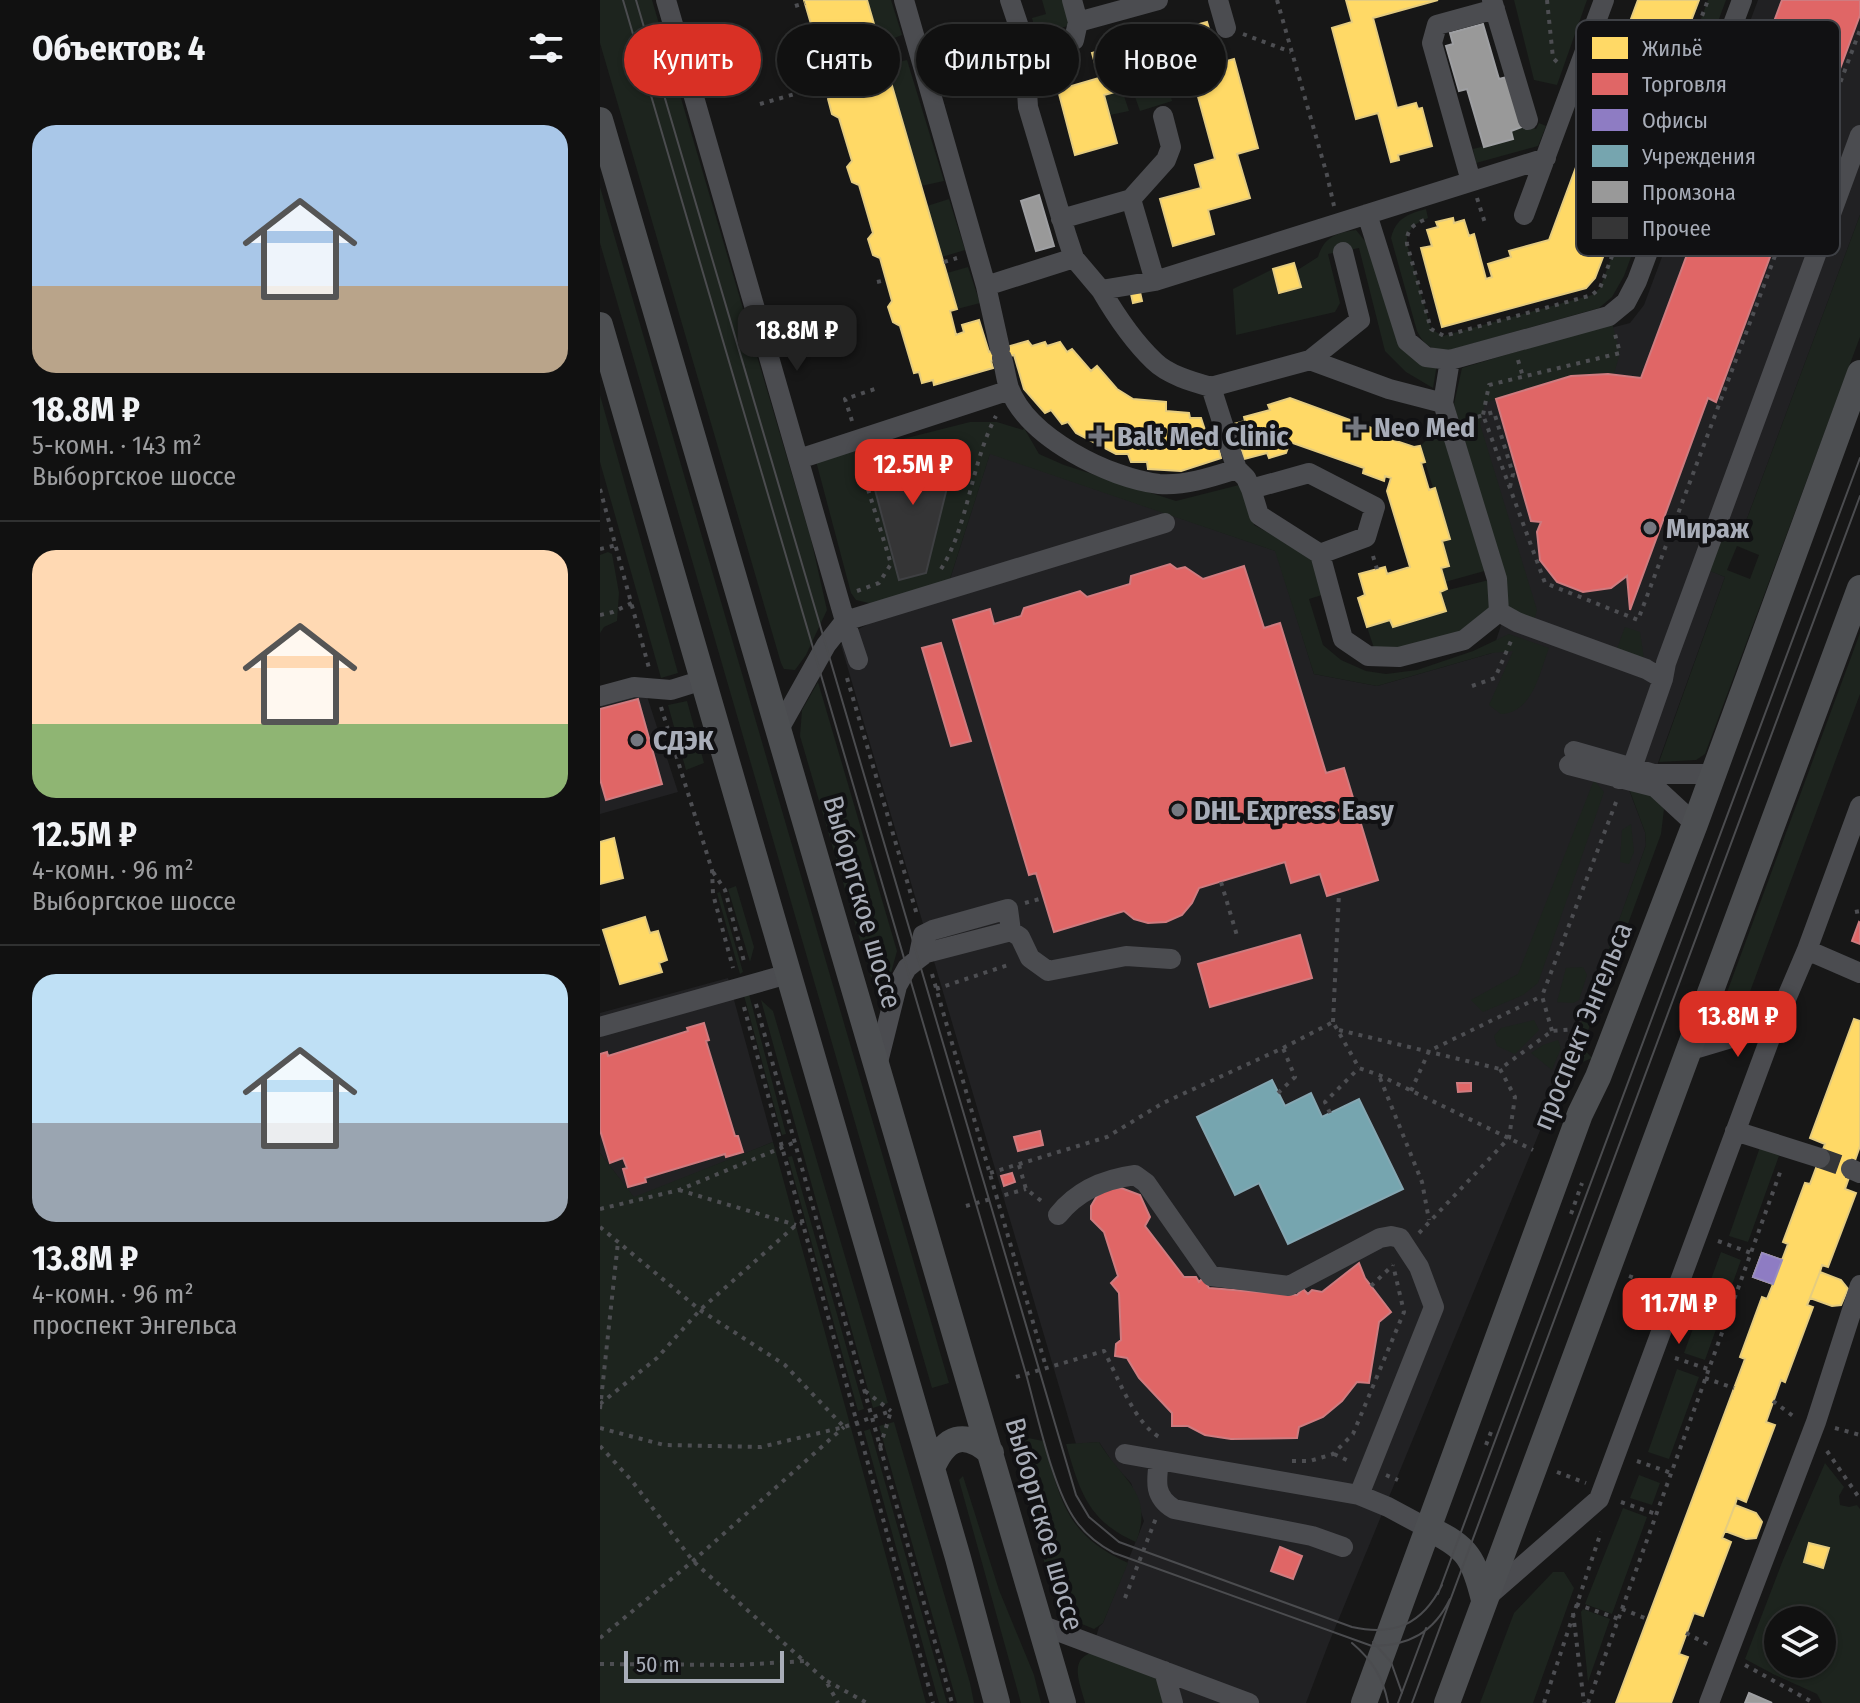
<!DOCTYPE html>
<html lang="ru">
<meta charset="utf-8">
<style>
:root{--surface:#111;--page:#1a1a1a;--text:#f1f3f6;--muted:#9c9d9f;--line:#303131;--accent:#d93025}
body{margin:0;font-family:"Fira Sans Condensed",sans-serif;background:var(--page);color:var(--text);height:100vh;display:flex;flex-direction:column;font-size:30px;white-space:nowrap}
*{box-sizing:border-box;margin:0}
p{font-size:26px;color:var(--muted)}
.icon{flex:none;width:44px;height:44px;fill:none;stroke:currentColor;stroke-width:2;stroke-linecap:round;stroke-linejoin:round}
.map{position:relative;flex:1;overflow:hidden}
.drawer{display:flex;flex-direction:column;background:var(--surface);width:600px}
.drawer>*{flex:none}
.banner{position:absolute;left:24px;top:24px;width:760px;height:72px;display:flex;gap:16px}
.tools{position:absolute;left:1164px;top:1606px;display:grid;gap:16px}
.tools a{display:grid;place-items:center;width:72px;height:72px;border-radius:50%;background:var(--surface);box-shadow:0 2px 6px #0004,0 0 0 2px var(--line);font-size:40px}
.scale{position:absolute;left:24px;bottom:20px;width:160px;box-sizing:border-box;padding-left:8px;border:4px solid #a8adb8;border-top:0;font-size:22px;line-height:28px;white-space:nowrap;color:#a8adb8;-webkit-text-stroke:6px #111113;paint-order:stroke}
.price{position:absolute;translate:-50% -68px;padding:0 18px;border-radius:16px;background:var(--accent);color:#fff;font-size:26px;line-height:52px;filter:drop-shadow(0 2px 4px #0008)}
.price::after{content:'';position:absolute;left:50%;top:48px;width:24px;height:18px;margin-left:-12px;background:inherit;clip-path:polygon(0 0,100% 0,50% 100%)}
.price.on{background:#222;color:#fff}
ul{padding:0;list-style:none}
li{display:grid;align-content:center;gap:16px;height:424px;padding:0 32px}
li+li{border-top:2px solid var(--line)}
li span{display:grid;place-items:center;height:248px;border-radius:24px;color:#555}
li>.icon{margin-inline-start:auto}
span .icon{width:144px;height:144px;fill:#fffc;stroke-width:1}
li b{font-size:34px}
h2{display:flex;justify-content:space-between;align-items:center;height:96px;padding:0 32px;font-size:34px}
.chip{padding:0 28px;border-radius:36px;background:var(--surface);box-shadow:0 2px 6px #0004,0 0 0 2px var(--line);font-size:28px;line-height:72px}
.chip.on{background:var(--accent);color:#fff}
main{display:flex;flex:1;min-height:0}
.map>svg:first-child{display:block}
.built{fill:#212123}
.green{fill:#1d241e;fill-rule:evenodd}
.homes{fill:#ffd966;stroke:#e5cc7f;stroke-width:2}
.shops{fill:#e06666;stroke:#cf7b7f;stroke-width:2}
.offices{fill:#8e7cc3;stroke:#968bc0;stroke-width:2}
.public{fill:#76a5af;stroke:#85a7b2;stroke-width:2}
.industry{fill:#999;stroke:#9e9fa2;stroke-width:2}
.building{fill:#353536;stroke:#3f4043;stroke-width:2}
.lines{fill:none;stroke-linecap:round;stroke-linejoin:round}
.minor-tunnel{stroke:#343537;stroke-width:20;stroke-dasharray:20 10;stroke-linecap:butt}
.path{stroke:#4d4e52;stroke-width:4;stroke-dasharray:4 6;stroke-linecap:butt}
.minor{stroke:#4b4c50;stroke-width:20}
.major{stroke:#4d4f52;stroke-width:26}
.tram{stroke:#4b4c4f;stroke-width:2}
.poi-dot{fill:#757880;stroke:#111113;stroke-width:3}
.labels{text-anchor:middle;stroke-width:8;stroke-linejoin:round;paint-order:stroke}
.poi-label{font-size:28px;font-weight:bold;fill:#a8adb8;stroke:#111113;text-anchor:start}
.street-label{font-size:28px;fill:#a8adb8;stroke:#111113}
.key{fill:#111113;stroke:#3e4045;stroke-width:2}
.key-label{font-size:22px;fill:#a8adb8}
</style>
<main>
<section class="drawer">
<h2>Объектов: 4<svg class="icon" aria-label="filters" viewBox="0 0 24 24"><path d="M4 7h16M4 17h16"/><circle cx="9" cy="7" r="2"/><circle cx="15" cy="17" r="2"/></svg></h2>
<ul>
<li><span style="background:linear-gradient(#a9c7e8 65%,#b9a48a 0)"><svg class="icon" aria-label="home" viewBox="0 0 24 24"><path d="M3 11l9-7 9 7M6 9v11h12V9"/></svg></span><div><b>18.8M ₽</b><p>5-комн. · 143 m²</p><p>Выборгское шоссе</p></div></li>
<li><span style="background:linear-gradient(#ffd9b3 70%,#8fb573 0)"><svg class="icon" aria-label="home" viewBox="0 0 24 24"><path d="M3 11l9-7 9 7M6 9v11h12V9"/></svg></span><div><b>12.5M ₽</b><p>4-комн. · 96 m²</p><p>Выборгское шоссе</p></div></li>
<li><span style="background:linear-gradient(#bfe0f5 60%,#9aa5b1 0)"><svg class="icon" aria-label="home" viewBox="0 0 24 24"><path d="M3 11l9-7 9 7M6 9v11h12V9"/></svg></span><div><b>13.8M ₽</b><p>4-комн. · 96 m²</p><p>проспект Энгельса</p></div></li>
</ul>
</section>
<div class="map">
<svg width="1260" height="1703" viewBox="0 0 1260 1703">
<rect width="100%" height="100%" fill="#171717"/>
<path class="built" d="M1158,0h102v215l-118,317 -20,7 -11,32 14,6 -71,197 -26,13 17,45 1,13 -56,158 10,-3 -4,9 -11,3 -15,46 -242,587 -22,58h-141l-74,-50 8,-26 4,-4 41,-102 -13,-38 -16,-17 -16,-24 -23,2 -235,-799 8,-11 100,-52 41,-129 286,98 38,123 63,12 115,-33 22,-68 -51,-164 57,-69 110,-29 14,-18z
M45,690l33,102 -78,22v-113z
M128,978l45,164 -139,56 -34,-45v-140z"/>
<path class="green" d="M0,0h52l159,539 16,71 -21,45 -11,15 -11,-1 -3,-6 -181,-620z
M267,0h24l11,35 -23,9z
M442,0h22l6,25 -33,12 -5,-19 14,-4z
M914,0h73l-30,85 -23,-5z
M1108,0h18l-102,276 -12,21 -13,11 -149,42c-18,0 -25,-3 -33,-19l-26,-93c5,-20 17,-24 35,-29l2,9c-12,5 -22,11 -21,26l24,85 12,7 149,-41 8,-7z
M307,60l37,121 -23,5 -35,-121z
M591,71l6,22 -15,5 -5,-22z
M566,78l6,23 -32,10 -8,-23z
M522,90l7,21 -19,4 -6,-20z
M939,123l7,3 -8,20 -62,17 -3,-14 40,-10 -2,-8 17,-5 8,3z
M0,187l349,1196 -17,5 -332,-1145z
M349,199l16,51 -23,7 -15,-51z
M1260,215v122l-155,417 -9,6 -37,2 66,-185 -15,-6 12,-32 20,-7zM1137,546l22,9 -9,24 -23,-9z
M756,230l8,10 8,2 31,104 34,18 -4,24 -27,-16 -21,-21 -26,-103 -31,6 12,49 -5,9 -99,23 -3,-46 40,-20 5,26 22,-8 -4,-16 22,-14c6,-20 18,-24 38,-27z
M368,267l12,36 -23,6 -10,-36z
M1012,323l8,30 -6,21 -43,2 -75,23 -11,4 -5,21 57,186 -4,14 -28,-16 -51,-204 8,-36z
M0,395l78,278 -17,5 -61,-216z
M370,422h27l26,8 1,-2 15,26 25,11 112,36 67,-17 11,41 57,31 11,39 -13,4 14,46 18,15 25,11 20,3 31,-4 56,-19 36,-17 40,14c-10,26 -16,64 -48,66l-12,-9 24,-54 -21,2 -115,33 -63,-12 -39,-123 -285,-97 -41,128 -76,22 -17,-4 -5,-7 -35,-132z
M842,426l46,144 -43,12 -4,-14 8,-3 -7,-24 7,-2 -29,-93z
M8,552l4,2 7,39 -2,28 -13,6 -4,6v-78z
M893,579l2,31 -33,27 -62,16 -25,-2 -8,-24 23,-7 3,7 52,-15 -5,-20z
M1025,627l15,5 5,34 -30,-12z
M1260,633v61l-112,303 17,7 2,6 -49,19 -2,-7z
M218,682l79,269 -9,33 -3,4 -10,-1 -3,-6 -72,-245 2,-26z
M87,701l17,62 -18,7 -18,-65z
M994,780l10,12 -66,191 -15,12 -40,17 -12,-12 47,-26z
M1028,786l19,4 17,19 -3,25 -61,166 -11,3 57,-158 -1,-13z
M1031,824l3,28 -5,12 -9,-2 2,-32z
M136,886l18,61 -4,15 -22,-73z
M120,892l23,80 -3,2 -23,-81z
M983,967l4,8 -8,25 -6,3 -16,-1 9,-34z
M143,992l6,2 37,140 -4,1z
M161,1000l12,11 115,392 -15,5z
M996,1009l-14,38 10,11 -14,6 -8,-6 15,-46z
M934,1020l5,10 -24,24 -18,-8 -3,-10 7,-8z
M958,1040l3,8 -9,22 -21,-17 12,-8z
M173,1142l153,561h-326v-550l34,44z
M1160,1147l20,6 -32,89 -19,-6z
M192,1156l72,253 -6,2 -70,-254z
M1121,1252l20,8 -36,100 -21,-7z
M1077,1369l22,8 -30,82 -21,-7z
M294,1422l76,261 4,20h-17l-78,-277z
M270,1429l77,274h-8l-75,-272z
M418,1436l25,5c19,61 22,93 85,122l-25,60 -9,6 -27,-11 -11,-13 -18,-66z
M499,1442c22,38 56,50 37,100 -48,-21 -56,-50 -70,-98z
M1225,1463l19,24 -5,9 1,9 9,2 8,-2 3,4v194h-38l-5,-9 -44,-20 -28,-15 38,-99zM1178,1620h44v44h-44z
M1039,1475l21,8 -8,22 -22,-7z
M363,1476l36,114 35,85 7,28h-20l-62,-223z
M1023,1508l24,9 -35,97 -27,-10z
M953,1572h11l10,16 -41,115h-53l34,-90z
M983,1609l27,10 -22,63 -7,-70z
M491,1653l63,23 6,6 5,21h-80c-4,-17 -17,-43 6,-50z"/>
<path class="homes" d="M204,0h63l90,309 -7,2 6,24 8,-3 -2,-7 17,-5 10,32 39,-11 4,5 13,-4 2,4 13,-4 7,10 5,-3 19,22 6,-5 20,23 16,10 33,3v9l23,2 1,5h11l4,12 9,2 2,8 21,-6 -3,-10 11,-3 -1,-4 26,-7 -2,-5 22,-7 93,34 -2,4 33,11 6,-1 5,16 -4,1 8,27 6,-2 15,51 -8,2 7,25 -8,2 6,21 -7,3 6,19 -53,16 -3,-7 -23,7 -9,-29 7,-3 -6,-21 26,-7 2,7 23,-7 -23,-76 4,-13 -6,-2 -1,5 -21,-8 1,-5 -74,-26 -4,11 -17,5 -2,-5 -23,6 -4,-16 -21,7 2,8 -40,13 -33,-2 -1,-7h-16l-3,-8h-12l-40,-21 -8,-11 -6,2 -11,-14 -6,3 -21,-24 -10,-34 -23,6 2,7 -59,17 -1,-5 -11,3 -3,-11 -5,1 -14,-47 -7,-4 -5,-15 4,-6 -12,-43 -7,-3 -5,-16 5,-6 -14,-48 -7,-3 -5,-15 5,-6 -13,-43 -7,-4 -4,-15 4,-6 -14,-44 -7,-3 -4,-15 4,-7z
M746,0h92l-65,18 24,90 19,-5 2,6 4,-1 10,38 -34,9 1,5 -8,2 -13,-49 -22,6 -24,-91 20,-6z
M1038,0h61l-26,68 -5,-2 -5,12 -7,19 6,2 -36,96 -6,-2 -10,28 6,2 -21,55 -9,10 -144,39 -21,-79 11,-2 -5,-16 11,-3 -2,-5 17,-4 1,5 10,-3 5,16 5,-2 12,45 6,-2 -4,-13 23,-7 -2,-6 40,-11z
M607,22l4,13 -6,2 8,28 21,-6 24,89 -21,6 13,44 -42,12 6,24 -41,12 -13,-47 41,-11 -6,-23 20,-6 -24,-88 -87,24 13,48 -42,12 -17,-65 41,-12 -7,-25z
M694,263l7,24 -22,6 -6,-24z
M540,292l2,9 -9,2 -2,-9z
M14,838l9,40 -23,6v-42z
M45,917l5,16 8,-2 9,29 -8,3 3,9 -42,12 -17,-54z
M1254,1019l6,2v125l-15,43 11,4 -28,74 -6,-2 -2,7 21,8 7,9 -7,16 -9,1 -22,-8 -3,7 6,2 -28,75 -4,-2 -15,42 9,3 -29,77 -9,-4 -2,7 21,8 6,9 -6,16 -10,1 -21,-8 -3,7 9,4 -28,74 -9,-3 -15,41 9,3 -17,46h-55l129,-344 -5,-2 22,-60 5,2 6,-15 -20,-7 9,-24 20,7 6,-16 -5,-2 22,-59 5,1 15,-40 -15,-6z
M1220,1272l21,8 7,9 -7,16 -9,1 -22,-8z
M1135,1505l21,8 6,9 -6,16 -10,1 -21,-8z
M1209,1543l20,5 -6,20 -19,-6z"/>
<path class="shops" d="M1182,0h78v15l-144,387 -8,-4 -78,212 -3,-34 -16,12 -28,4 -26,-10 -17,-22 -3,-28 4,-10 -10,-1 -35,-122 75,-23 37,-2 33,4z
M570,564l7,5 8,-2 18,12 41,-13 20,62 16,-5 46,150 18,-5 34,112 -51,16 -7,-22 -29,9 -6,-21 -86,26 -7,15 -10,12 -16,7 -18,1 -14,-4 -10,-8 -70,21 -18,-59 -7,2 -76,-255 37,-11 4,15 27,-8 3,-8 56,-17 7,6 43,-13 1,-8z
M341,643l30,98 -20,5 -29,-98z
M38,699l24,85 -56,16 -6,-21v-70z
M1259,922l1,1v21l-8,-3z
M700,935l12,43 -102,29 -12,-43z
M104,1023l5,17 -3,1 29,95h3l5,16 -17,5 -1,-3 -80,24 1,4 -18,5 -5,-18 4,-1 -4,-10 -13,5 -10,-33v-76l7,-2 1,4 80,-25 -1,-3z
M857,1083h14v8l-13,1z
M440,1131l3,14 -25,6 -4,-14z
M412,1173l3,9 -11,4 -3,-10z
M521,1188l19,7 10,22 -5,9 39,51h12l3,5 4,-4 6,10 88,7 6,-6 5,5 4,-4 10,2 37,-29 6,15 26,34 -12,10 -10,61 -12,-1 -15,19 -19,16 -24,10 -2,11 -66,1 -26,-4 -17,-9h-16v-13l-33,-35 -12,-20 -12,-2 1,-12 5,-4 -2,-47 -8,-10 7,-7 -14,-44 -13,-13v-13l6,-10 11,-7z
M680,1547l22,9 -9,23 -22,-8z"/>
<path class="offices" d="M1162,1253l20,7 -9,24 -20,-7z"/>
<path class="public" d="M672,1080l13,26 26,-13 11,24 37,-18 44,90 -115,55 -29,-61 -24,12 -38,-78z"/>
<path class="industry" d="M883,24l16,55 8,-2 15,50 -11,4 2,8 -29,8 -17,-58 -8,2 -13,-45 7,-2 -3,-11z
M439,195l15,51 -18,5 -15,-50z
M1149,1693l23,10h-27z"/>
<path class="building" d="M357,447l-31,126 -27,7 -29,-109z"/>
<g class="lines">
<path class="minor-tunnel" d="M1220,1158l31,11"/>
<path class="path" d="M677,0l50,175 7,31
M947,0l6,58 5,5
M195,6l10,-3
M643,34l48,18
M1003,55l13,5
M1063,78l24,9
M160,104l59,-17
M877,198l9,28
M824,220c-12,5 -18,11 -17,24l24,85 13,7 148,-41 8,-7 108,-288
M344,262l13,-4
M277,282l9,-2
M918,360l5,17
M868,420l15,-5 62,168 93,37 222,-590
M252,421l-7,-22 30,-10
M910,487l3,-13 -19,-62 -11,3 6,-30 131,-32 -5,-19
M0,489l49,179
M0,549l17,-4
M773,556l4,13
M341,569c27,-42 30,-106 55,-153
M257,591l22,-8 12,-19 -31,-101 3,-3
M0,615l13,-3 19,-9
M247,678l70,237
M872,686l23,-8 16,-37
M61,707l51,163 1,24 20,74
M113,872l12,18 20,75
M621,882l17,57
M425,903l18,-5
M1255,912l5,-1
M332,974l114,393
M336,989l75,-25
M156,1004l196,699
M144,1007l189,696
M733,1022l6,-129
M739,1030l161,39
M952,1031l-10,-35 76,-199
M780,1078l42,104 7,38
M811,1091l18,-40 113,-55
M678,1093l17,-16 -12,-29
M730,1113l-5,-11 34,-34
M419,1165l7,24 18,14
M390,1173l117,-36 56,-34 120,-55 50,-26 26,46 20,7 154,75
M79,1190l117,35
M366,1206l60,-17
M0,1209l79,-19 114,-47
M971,1214l11,-31
M0,1227l100,83 85,55 59,62
M819,1233l90,-95 6,-41 -15,-28 52,-38 24,-2
M1118,1241l33,12
M1029,1276l29,11
M771,1286l22,-21
M1075,1358l33,11
M416,1377l88,-26c14,26 31,74 57,87
M1105,1378l29,10
M265,1391l26,20
M1173,1401l24,18
M0,1404l57,-46 43,-48 96,-85 6,-2
M0,1409l18,-167
M0,1428l64,17 97,2 83,-20 47,-16
M1235,1428l25,7
M886,1445l5,-13
M0,1446l32,35 61,80 133,120 12,22
M280,1447l11,-36
M1227,1451l33,48
M734,1454l17,8
M692,1461h18l23,-7 20,-20 51,-122 -11,-47
M1037,1461l34,12
M957,1472l29,11
M786,1475l12,5
M1021,1502l35,12
M525,1598l31,-80
M976,1604l43,15
M1022,1609l25,10
M973,1613l11,90
M1086,1633l23,12
M0,1638l93,-77 151,-134
M0,1664l138,1 67,-4
M1145,1665l69,38
M227,1681l40,22
M944,1703l57,-171
M988,1703l194,-536"/>
<path class="minor" d="M66,0l179,621 -19,24 -47,84
M304,0l82,286 14,63
M410,0l19,57 -3,19 2,31 39,130 7,21 27,32 54,-9 391,-123
M618,0l8,28
M892,0l36,120
M478,22l80,-22
M429,57l45,-17 4,-18 -6,-22
M871,181l-39,-138 5,-18 58,-16
M531,199l24,82
M767,214l40,127 19,16 24,3 159,-44 17,-14 11,-21 105,-281
M924,215l80,-215
M461,219l70,-20 35,-39 5,-13 -8,-31
M386,286l88,-28
M501,290c14,24 33,52 53,71 14,14 39,21 57,26l99,-27 79,29 54,14
M402,358c3,10 4,21 7,30 19,50 100,90 150,96 26,2 53,-7 78,-15
M710,360l50,-40 -17,-68
M850,360l-7,43 54,176 2,33
M611,387l16,50
M629,446l8,23 9,9 5,11 8,26 61,39 23,85 25,17 31,1 65,-17 35,-28
M199,459l211,-69
M651,489l58,-16 66,34 -9,30 -46,17
M899,612l18,10 129,47 17,10
M258,660l-13,-39 320,-98
M0,696l34,-9 37,3 32,-10
M974,751l80,23h59
M969,765l86,22 40,37
M1019,779l13,-11 31,-89 3,-16 194,-528
M1207,950l53,23
M318,959l8,-6 85,-22
M0,1027l188,-53
M1088,1051l87,-26
M277,1066l20,-80 10,-18 11,-9 5,-24 10,-5 75,-21 3,22 9,6 10,21 18,13 78,-15 45,3
M1135,1131l85,27
M1251,1169l9,4
M458,1215c19,-24 47,-36 77,-40l11,8 65,93 78,10 91,-48 11,-2 9,2 19,29 15,40 -75,188
M525,1454l234,41 29,12 41,22
M559,1461c-3,21 -5,36 15,48l138,27 31,11
M887,1597l112,-98 176,-474 32,-75 53,-144
M441,1625l208,78
M564,1671l9,32
M1109,1703l107,-281 44,-137"/>
<path class="major" d="M0,120l463,1583
M0,325l358,1233 39,145
M332,1468c14,-32 32,-38 59,-15
M829,1529c39,18 45,30 55,71
M764,1703l216,-589 18,-37 97,-253 165,-451
M847,1703l413,-1115"/>
<path class="tram" d="M23,0l403,1374c11,39 27,116 50,147 10,14 23,24 38,32l258,93c37,0 62,-14 78,-47
M36,0l440,1495 13,22 30,25 233,85c42,9 70,-2 90,-42
M838,1594l422,-1136
M773,1642l18,20 11,31
M752,1643c20,17 31,34 36,60
M798,1703l28,-75
M812,1703l448,-1207"/>
</g>
<g class="poi-dot">
<path d="M752 415h8v8h8v8h-8v8h-8v-8h-8v-8h8z"/>
<path d="M495 424h8v8h8v8h-8v8h-8v-8h-8v-8h8z"/>
<circle cx="1050" cy="528" r="8"/>
<circle cx="37" cy="740" r="8"/>
<circle cx="578" cy="810" r="8"/>
</g>
<g class="labels">
<g class="poi-label">
<text x="774" y="437">Neo Med</text>
<text x="517" y="446">Balt Med Clinic</text>
<text x="1066" y="538">Мираж</text>
<text x="53" y="750">СДЭК</text>
<text x="594" y="820">DHL Express Easy</text>
</g>
<g class="street-label">
<text transform="translate(263 902) rotate(74)" y="10">Выборгское шоссе</text>
<text transform="translate(982 1026) rotate(-68)" y="10">проспект Энгельса</text>
<text transform="translate(445 1524) rotate(74)" y="10">Выборгское шоссе</text>
</g>
</g>
<rect x="976" y="20" width="264" height="236" rx="12" class="key"/>
<rect x="992" y="37" width="36" height="22" fill="#ffd966"/>
<rect x="992" y="73" width="36" height="22" fill="#e06666"/>
<rect x="992" y="109" width="36" height="22" fill="#8e7cc3"/>
<rect x="992" y="145" width="36" height="22" fill="#76a5af"/>
<rect x="992" y="181" width="36" height="22" fill="#999"/>
<rect x="992" y="217" width="36" height="22" fill="#353536"/>
<g class="key-label">
<text x="1042" y="56">Жильё</text>
<text x="1042" y="92">Торговля</text>
<text x="1042" y="128">Офисы</text>
<text x="1042" y="164">Учреждения</text>
<text x="1042" y="200">Промзона</text>
<text x="1042" y="236">Прочее</text>
</g>
</svg>
<div class="tools">
<a><svg class="icon" aria-label="layers" viewBox="0 0 24 24"><path d="M12 4l9 5-9 5-9-5zM3 14l9 5 9-5"/></svg></a>
</div>
<div class="scale">50 m</div>
<b class="price on" style="left:197px;top:373px">18.8M ₽</b>
<b class="price" style="left:313px;top:507px">12.5M ₽</b>
<b class="price" style="left:1138px;top:1059px">13.8M ₽</b>
<b class="price" style="left:1079px;top:1346px">11.7M ₽</b>
<div class="banner">
<a class="chip on">Купить</a>
<a class="chip">Снять</a>
<a class="chip">Фильтры</a>
<a class="chip">Новое</a>
</div>
</div>
</main>
